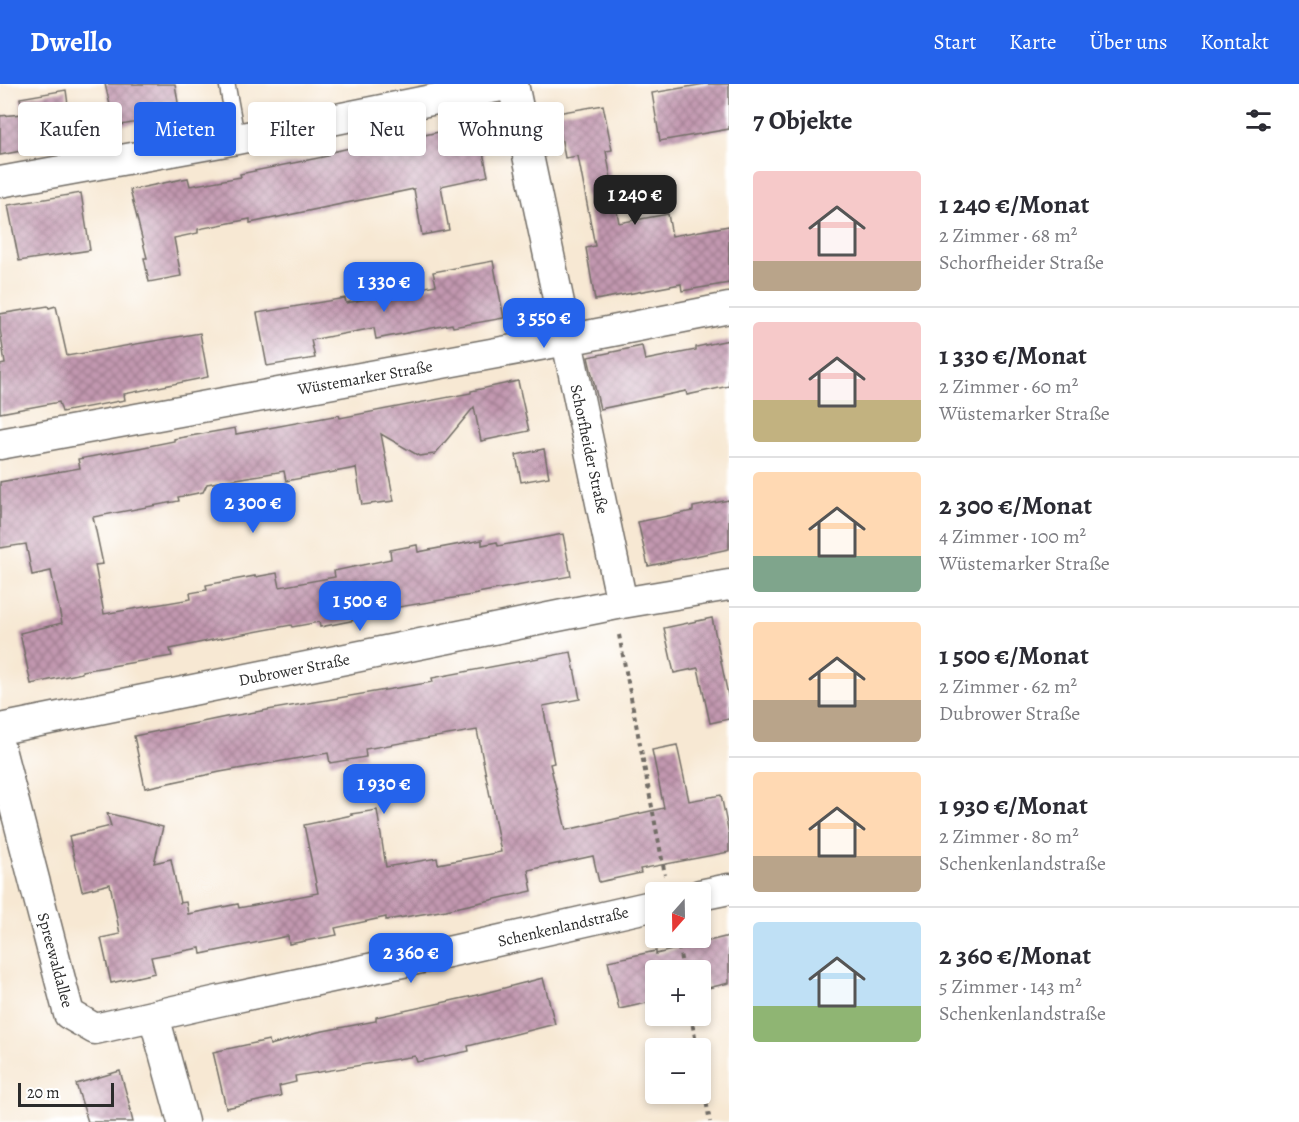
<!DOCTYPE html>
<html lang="de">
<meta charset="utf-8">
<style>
:root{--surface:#fff;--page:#f7f7f7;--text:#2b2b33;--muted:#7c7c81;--line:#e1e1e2;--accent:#2563eb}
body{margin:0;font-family:Alegreya,serif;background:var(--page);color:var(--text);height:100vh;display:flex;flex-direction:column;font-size:22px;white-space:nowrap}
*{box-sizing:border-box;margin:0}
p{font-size:20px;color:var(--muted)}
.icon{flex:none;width:33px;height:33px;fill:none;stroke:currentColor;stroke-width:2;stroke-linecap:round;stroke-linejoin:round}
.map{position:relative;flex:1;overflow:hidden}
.drawer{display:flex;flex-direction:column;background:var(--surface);width:570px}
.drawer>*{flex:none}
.hud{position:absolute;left:18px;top:18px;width:570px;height:54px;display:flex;gap:12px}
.needle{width:39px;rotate:200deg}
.fabs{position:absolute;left:645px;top:798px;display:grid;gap:12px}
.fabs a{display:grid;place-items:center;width:66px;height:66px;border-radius:6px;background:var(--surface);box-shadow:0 3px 9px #0003;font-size:30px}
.scale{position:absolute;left:18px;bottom:15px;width:96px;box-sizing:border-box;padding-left:6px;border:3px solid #2b2b2b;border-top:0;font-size:16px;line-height:21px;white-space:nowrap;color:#2b2b2b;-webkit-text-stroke:4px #fff;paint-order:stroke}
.price{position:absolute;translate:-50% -51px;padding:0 14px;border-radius:12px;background:var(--accent);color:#fff;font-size:20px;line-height:39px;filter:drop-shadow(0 2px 3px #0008)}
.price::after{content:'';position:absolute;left:50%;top:36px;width:18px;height:14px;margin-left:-9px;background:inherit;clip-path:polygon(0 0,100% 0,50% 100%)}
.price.active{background:#222;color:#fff}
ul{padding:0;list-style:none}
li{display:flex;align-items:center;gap:18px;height:150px;padding:0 24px}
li+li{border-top:2px solid var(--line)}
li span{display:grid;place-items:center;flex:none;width:168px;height:120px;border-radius:6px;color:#555}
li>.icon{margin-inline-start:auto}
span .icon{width:72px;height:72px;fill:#fffc;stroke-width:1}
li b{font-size:26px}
h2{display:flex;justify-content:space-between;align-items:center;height:72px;padding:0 24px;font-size:26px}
.chip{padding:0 21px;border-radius:6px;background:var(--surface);box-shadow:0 3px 9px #0003;font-size:21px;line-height:54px}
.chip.active{background:var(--accent);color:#fff}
header{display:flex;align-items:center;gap:36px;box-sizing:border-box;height:84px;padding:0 30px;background:var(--accent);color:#fff}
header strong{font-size:28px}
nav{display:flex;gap:33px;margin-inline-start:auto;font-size:21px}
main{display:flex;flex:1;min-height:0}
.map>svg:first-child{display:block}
.building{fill:url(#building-cross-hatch)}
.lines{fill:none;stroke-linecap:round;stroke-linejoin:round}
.lane-casing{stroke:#726d66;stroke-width:18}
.street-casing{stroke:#726d66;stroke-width:33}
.path{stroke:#726d66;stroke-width:4;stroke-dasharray:4.5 4.5;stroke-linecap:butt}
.lane{stroke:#fff;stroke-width:15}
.street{stroke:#fff;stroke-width:30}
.labels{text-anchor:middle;stroke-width:5;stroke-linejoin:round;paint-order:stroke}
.street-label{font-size:16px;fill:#2b2b2b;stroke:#fff}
</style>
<header>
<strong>Dwello</strong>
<nav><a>Start</a><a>Karte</a><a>Über uns</a><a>Kontakt</a></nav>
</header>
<main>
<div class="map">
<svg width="729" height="1038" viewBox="0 0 729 1038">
<defs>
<pattern id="building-cross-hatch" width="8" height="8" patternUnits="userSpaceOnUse" patternTransform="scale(1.5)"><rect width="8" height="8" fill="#c298b0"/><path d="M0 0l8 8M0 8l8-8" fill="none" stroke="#9e7c8f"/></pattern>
</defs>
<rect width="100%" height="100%" fill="#fff"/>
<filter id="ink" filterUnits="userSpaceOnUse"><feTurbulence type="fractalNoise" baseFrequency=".0167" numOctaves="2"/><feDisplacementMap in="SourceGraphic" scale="12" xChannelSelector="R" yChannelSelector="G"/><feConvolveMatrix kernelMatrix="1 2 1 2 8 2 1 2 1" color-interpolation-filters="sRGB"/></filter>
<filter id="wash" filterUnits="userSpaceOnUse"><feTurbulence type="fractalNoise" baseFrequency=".008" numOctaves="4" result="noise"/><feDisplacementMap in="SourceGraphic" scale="24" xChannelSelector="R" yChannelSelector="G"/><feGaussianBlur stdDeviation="1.35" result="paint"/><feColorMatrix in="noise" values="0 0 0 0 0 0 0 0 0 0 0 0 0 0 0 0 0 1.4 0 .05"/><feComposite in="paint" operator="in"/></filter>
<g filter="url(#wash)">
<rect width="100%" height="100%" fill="#f7e8d3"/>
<g id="blocks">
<path class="building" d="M105,0h70l5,31 -65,11z
M705,0h24v45l-69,12 -8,-48z
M66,6l7,51 -73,14v-39l23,-2 -3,-16z
M603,21l9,45 -6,1 13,72 49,-9 4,22 57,-10v57l-47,8 -1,-7 -86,16 -9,-52 9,-2 -17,-90 -13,2 -8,-45z
M477,40l11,52 -47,10 8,44 -27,5 -8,-46 -164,34v-4l-52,10v4l-24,5 7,38 -32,6 -5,-24h3l-17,-68 58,-12 2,8 51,-9 -1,-3 88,-18 -1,-3 64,-14v3z
M81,109l9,57 -71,11 -11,-56z
M493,177l11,57 -51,9 -1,-3 -76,15 -2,-11 -63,12 4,18 -48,8 -10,-53 88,-15 1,5 90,-18 -3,-13z
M48,222l1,2 7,-2 11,50 133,-23 8,44 -84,17 1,6 -63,12 -3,-10 -59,11v-48l5,-1 -5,-35v-15z
M729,256v46l-42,9 -1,-4 -86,18 -12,-52 54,-11 3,14 51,-10v-3z
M518,297l11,50 -48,10 -7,-34 -39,47 -16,2 -38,-22 13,67 -32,4 -6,-37 -70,13 -2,-10 -77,13 -4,8 -25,5 1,4 -86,16 10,47 -8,1 9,49 87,-15 -1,-6 17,-3 -1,-5 49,-9v1l22,-4 3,14 55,-10 -1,-6 57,-12 -1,-9 27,-5 1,7 64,-12v5l15,-3 1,4 65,-12 8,42 -94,17 1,1 -98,16 1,5 -61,12 -1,-5 -27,5 -1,-2 -74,14 -47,10 2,7 -90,15v2l-51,11 -11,-51 42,-10 -11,-52 -19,4 -6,-31 -26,4v-66l80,-14 -2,-9 61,-11 35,-7v-2l61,-11 1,6 103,-19 1,3 131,-25v-2z
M544,365l5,28 -28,5 -5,-27z
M729,416v49l-81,17 -10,-44 55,-11v-4z
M712,534l17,82v19l-19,4 -12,-55 -24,5 -10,-45z
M571,568l9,47 -37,7 11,57 -4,1 16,66 98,-22 -12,-58 25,-5 12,56 32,-6 8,39v18l-89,17 1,4 -42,9 -6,-26 -65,14 4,21 -86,19 -60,10v-3l-51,11 2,7 -48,9 -1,-8 -87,18 -1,-6 -49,9 4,16 -44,10 -10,-45 19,-4 -10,-50 -28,7 -13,-55 42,-10 -4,-13 56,14 -9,36 17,-4 9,44 6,-1 2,12 50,-10 1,4 79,-15 -14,-68 48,-10 -1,-1 26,-4 9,57 51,-9 1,6 63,-12 -24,-122 -112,19 1,8 -36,6 -2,-10 -108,19 -75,16 -11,-52 92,-19 207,-35 -1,-4z
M729,852v47l-21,5 -4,-18h-48v31l-37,8 -11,-48 48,-10v3z
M543,894l12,46 -87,22 1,5 -52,11 -2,-6 -120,20 1,6 -17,4 2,10 -55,12 -13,-56 56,-12 1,5 48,-13 58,-11v-4l97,-21z
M120,987l11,39h-1l3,12h-45l-12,-38z"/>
</g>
</g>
<g filter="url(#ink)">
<use href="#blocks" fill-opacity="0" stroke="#726d66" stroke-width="1.5"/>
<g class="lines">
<defs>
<path id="lane" d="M227,0l10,55"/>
<path id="street" d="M513,0l109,519
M0,98l237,-43 274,-55
M0,360l567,-104 162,-32
M0,645l622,-126 107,-18
M0,665l69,265 26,15 123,-28 208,-44 230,-52
M700,811l29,-6
M154,932l29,106"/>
</defs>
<use href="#lane" class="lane-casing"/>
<use href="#street" class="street-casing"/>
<path class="path" d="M619,551l46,240
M677,854l6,32
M691,932l6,32
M700,984l10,54"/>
<use href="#lane" class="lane"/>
<use href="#street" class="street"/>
</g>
</g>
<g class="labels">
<g class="street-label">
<text transform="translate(365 293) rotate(-10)" y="6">Wüstemarker Straße</text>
<text transform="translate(590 365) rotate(78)" y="6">Schorfheider Straße</text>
<text transform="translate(294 585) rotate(-11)" y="6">Dubrower Straße</text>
<text transform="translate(563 842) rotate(-13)" y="6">Schenkenlandstraße</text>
<text transform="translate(56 876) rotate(75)" y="6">Spreewaldallee</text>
</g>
</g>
</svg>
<div class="fabs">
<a><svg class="needle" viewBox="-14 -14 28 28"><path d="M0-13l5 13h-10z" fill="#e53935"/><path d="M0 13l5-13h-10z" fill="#7c7c81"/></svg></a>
<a>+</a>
<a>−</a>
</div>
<div class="scale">20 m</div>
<b class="price active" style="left:635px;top:142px">1 240 €</b>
<b class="price" style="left:384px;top:229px">1 330 €</b>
<b class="price" style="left:544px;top:265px">3 550 €</b>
<b class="price" style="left:253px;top:450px">2 300 €</b>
<b class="price" style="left:360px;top:548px">1 500 €</b>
<b class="price" style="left:384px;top:731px">1 930 €</b>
<b class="price" style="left:411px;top:900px">2 360 €</b>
<div class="hud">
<a class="chip">Kaufen</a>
<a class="chip active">Mieten</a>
<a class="chip">Filter</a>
<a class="chip">Neu</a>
<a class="chip">Wohnung</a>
</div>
</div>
<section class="drawer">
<h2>7 Objekte<svg class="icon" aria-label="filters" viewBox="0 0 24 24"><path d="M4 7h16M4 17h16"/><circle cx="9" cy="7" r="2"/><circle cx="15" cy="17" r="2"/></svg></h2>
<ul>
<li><span style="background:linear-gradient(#f6c9c9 75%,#b9a48a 0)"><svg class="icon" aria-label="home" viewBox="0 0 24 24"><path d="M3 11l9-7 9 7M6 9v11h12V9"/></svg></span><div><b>1 240 €/Monat</b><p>2 Zimmer · 68 m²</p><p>Schorfheider Straße</p></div></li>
<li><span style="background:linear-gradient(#f6c9c9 65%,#c2b280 0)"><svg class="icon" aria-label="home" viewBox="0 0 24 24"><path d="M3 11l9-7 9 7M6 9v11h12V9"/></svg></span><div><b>1 330 €/Monat</b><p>2 Zimmer · 60 m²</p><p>Wüstemarker Straße</p></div></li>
<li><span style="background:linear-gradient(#ffd9b3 70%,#7fa58c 0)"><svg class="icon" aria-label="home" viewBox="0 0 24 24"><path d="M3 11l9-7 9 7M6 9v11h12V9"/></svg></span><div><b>2 300 €/Monat</b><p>4 Zimmer · 100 m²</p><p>Wüstemarker Straße</p></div></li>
<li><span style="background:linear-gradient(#ffd9b3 65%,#b9a48a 0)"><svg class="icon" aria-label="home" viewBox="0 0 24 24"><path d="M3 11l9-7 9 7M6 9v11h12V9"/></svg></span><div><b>1 500 €/Monat</b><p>2 Zimmer · 62 m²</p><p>Dubrower Straße</p></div></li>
<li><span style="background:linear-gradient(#ffd9b3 70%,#b9a48a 0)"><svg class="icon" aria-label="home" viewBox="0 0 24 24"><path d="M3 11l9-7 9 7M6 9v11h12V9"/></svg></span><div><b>1 930 €/Monat</b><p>2 Zimmer · 80 m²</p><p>Schenkenlandstraße</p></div></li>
<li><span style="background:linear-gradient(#bfe0f5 70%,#8fb573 0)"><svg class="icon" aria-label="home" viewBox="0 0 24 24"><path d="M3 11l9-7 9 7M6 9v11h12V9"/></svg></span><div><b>2 360 €/Monat</b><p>5 Zimmer · 143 m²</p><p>Schenkenlandstraße</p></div></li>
</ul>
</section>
</main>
